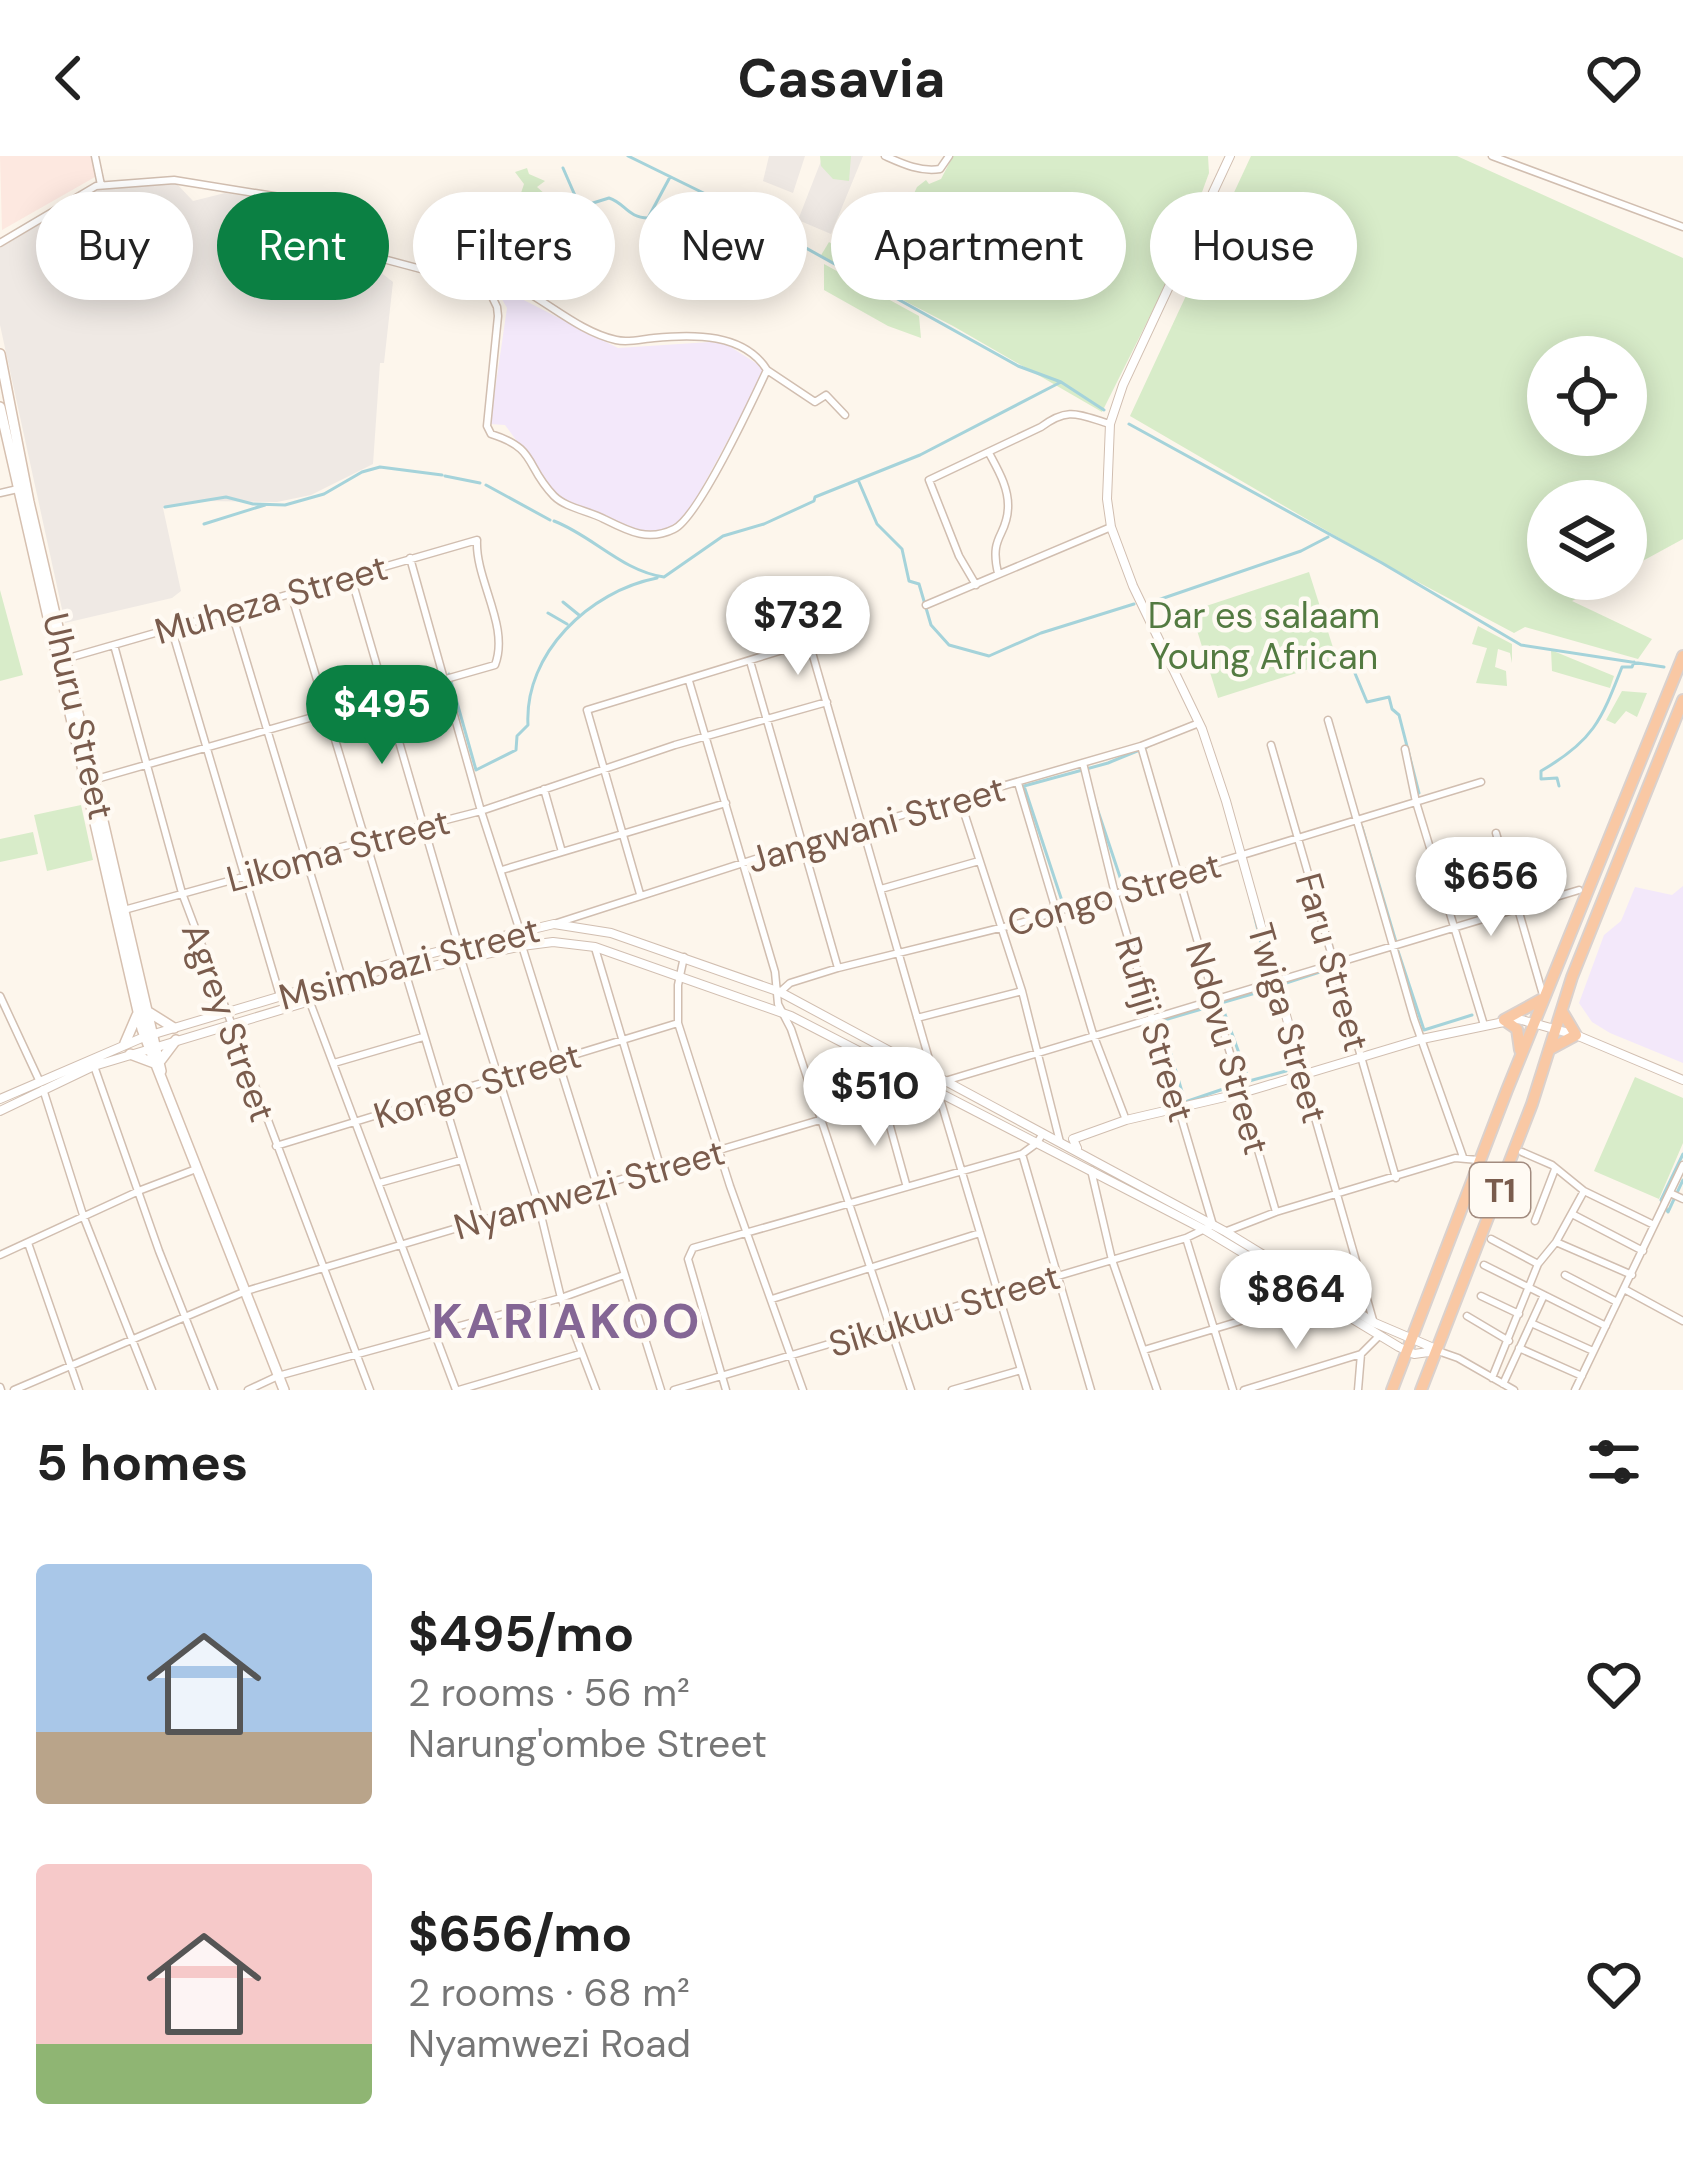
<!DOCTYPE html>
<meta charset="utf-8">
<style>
:root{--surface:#fff;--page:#f2f2f2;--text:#222;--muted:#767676;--accent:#0b8043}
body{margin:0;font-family:"DM Sans",sans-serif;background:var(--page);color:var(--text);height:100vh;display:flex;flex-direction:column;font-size:45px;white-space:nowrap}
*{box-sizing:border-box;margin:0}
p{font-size:39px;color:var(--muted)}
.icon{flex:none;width:66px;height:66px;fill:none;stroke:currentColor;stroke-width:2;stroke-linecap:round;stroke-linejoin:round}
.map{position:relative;height:1234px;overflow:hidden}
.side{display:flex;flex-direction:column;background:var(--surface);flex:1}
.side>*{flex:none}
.hud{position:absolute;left:36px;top:36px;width:1611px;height:108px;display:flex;gap:24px}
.fabs{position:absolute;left:1527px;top:180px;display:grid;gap:24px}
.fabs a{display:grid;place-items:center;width:120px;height:120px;border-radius:50%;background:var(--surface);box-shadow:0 6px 30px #0003;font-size:60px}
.price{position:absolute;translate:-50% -102px;padding:0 27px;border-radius:42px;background:#fff;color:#222;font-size:39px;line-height:78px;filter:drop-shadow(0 3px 6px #0008)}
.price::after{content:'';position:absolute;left:50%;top:72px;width:36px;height:27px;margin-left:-18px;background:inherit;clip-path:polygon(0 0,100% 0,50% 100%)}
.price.selected{background:var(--accent);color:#fff}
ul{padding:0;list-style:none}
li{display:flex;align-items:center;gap:36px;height:300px;padding:0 36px}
li span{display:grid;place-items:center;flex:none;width:336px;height:240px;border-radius:12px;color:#555}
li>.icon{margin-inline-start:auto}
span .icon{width:144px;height:144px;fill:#fffc;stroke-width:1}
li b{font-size:51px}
h2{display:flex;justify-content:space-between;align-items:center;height:144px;padding:0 36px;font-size:51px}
.pill{padding:0 42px;border-radius:54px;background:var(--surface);box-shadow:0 6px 30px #0003;font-size:42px;line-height:108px}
.pill.selected{background:var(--accent);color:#fff}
header{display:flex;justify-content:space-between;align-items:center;height:156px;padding:0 36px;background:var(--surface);font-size:54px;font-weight:700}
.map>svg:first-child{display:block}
.commercial{fill:#fde8e0}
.industrial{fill:#efe9e4}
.education{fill:#f3e8fa}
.green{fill:#d8ecc9;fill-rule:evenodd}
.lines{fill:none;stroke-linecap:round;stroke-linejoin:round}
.stream{stroke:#a5d3da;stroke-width:3}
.minor-casing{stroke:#d1beb0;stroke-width:9}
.tertiary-casing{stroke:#d1beb0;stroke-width:10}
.secondary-casing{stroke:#d6c0b0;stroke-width:12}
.trunk-casing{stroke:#dad1cd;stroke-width:14}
.minor{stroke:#fff;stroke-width:6}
.tertiary{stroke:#fff;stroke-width:8}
.secondary{stroke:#fff;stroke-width:9}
.trunk{stroke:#f9c8a4;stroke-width:10}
.labels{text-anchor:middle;stroke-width:9;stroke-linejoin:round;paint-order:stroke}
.shield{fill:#fffaf3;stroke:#a28b7f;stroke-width:3}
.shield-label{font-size:33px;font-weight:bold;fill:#7a5c4d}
.street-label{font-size:36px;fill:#7a5c4d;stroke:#fffaf3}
.park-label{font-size:36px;fill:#537a41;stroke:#fffaf3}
.district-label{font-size:48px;font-weight:bold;letter-spacing:3px;fill:#846695;stroke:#fffaf3}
</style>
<header><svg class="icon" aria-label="back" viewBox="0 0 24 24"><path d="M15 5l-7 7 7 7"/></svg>Casavia<svg class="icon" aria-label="heart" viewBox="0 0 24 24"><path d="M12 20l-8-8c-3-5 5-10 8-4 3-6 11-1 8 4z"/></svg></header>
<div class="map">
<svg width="1683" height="1234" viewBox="0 0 1683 1234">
<rect width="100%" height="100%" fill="#fdf6ec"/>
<path class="commercial" d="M0,0h94l1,21 -93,53z"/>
<path class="industrial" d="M769,0h36l-12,37 -30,-12z
M823,0h40l-32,78 -33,-14z
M176,27l17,18 32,-8 67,10 101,79 -9,81h-4l-7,101 -62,31 -34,7 -71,-1 -43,7 18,83 -9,7 -107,25 -65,-298v-77l96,-58z"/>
<path class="education" d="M494,129l124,63 92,-6 16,2 33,21 5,8 -82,152 -27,8 -16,-2 -80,-32 -54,-74 -15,-1 17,-116z
M1683,730v177l-73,-30 -18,-11 -13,-19 25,-68 17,-14 14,-34 37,8z"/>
<path class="green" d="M820,0h31l-2,25 -16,-2 -12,-13z
M953,0h255l1,17 -34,93 -73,146 -149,-86 -133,-69 9,-15 44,31 21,-34 5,2 -5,-4 23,-50 9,-7 3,4 12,-5z
M1251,0h206l226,102v281l-57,31v-69h-78v78h63l-39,22 80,38 -14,20 -113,-32 -11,6 -132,-70 -252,-147zM1626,201v78h-78v-78z
M527,12l2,6 16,7 -8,6 9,8h-20l6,5 -11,14h-7l10,-30 -9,-12z
M824,108l95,52 2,22 -33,-12 -64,-36z
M1309,416l28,88 -119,38 -27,-87z
M0,434l23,85 -23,6z
M1478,470l34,18v19l-2,-10 -12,-4 -3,18 11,4 1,15 -31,-3 11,-35 -15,-4z
M1551,494l63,26 -4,12 -58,-17z
M1622,535l25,2 -10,24 -11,-6 -11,13 -9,-4z
M81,649l12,55 -46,11 -13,-56z
M33,676l5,22 -38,8v-23z
M1635,921l48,21v45l-24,56 -65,-28z"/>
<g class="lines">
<path class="stream" d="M628,0l106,52 284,158 43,16 43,28
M563,12l17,39 29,-9c16,5 19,20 39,20l22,-41
M1129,268l253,139 139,82 143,22
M445,320l35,7
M859,326l18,42 25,25 7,32 10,3 12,41 18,20 40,11 52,-23 93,-29
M486,329l64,35
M165,351l61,-10 27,7 32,1 39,-11 38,-22 18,-5 62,8
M554,365c39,15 68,50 110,56l59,-41 41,-12 50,-23 1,-4 105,-42 141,-73
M204,368l61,-19
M1155,445l146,-50 27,-14
M563,446l16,13
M548,457l19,11
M1354,515l13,31 22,-5 3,12 7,6 20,78
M449,518l27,96 40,-20 1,-14 11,-11c-4,-72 62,-134 129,-147
M1559,630l-2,-8 -16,1v-8c52,-30 60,-50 81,-104h10l2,-5
M1095,646l29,87
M1362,671l34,115
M1064,751l-40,-121 84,-23 39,-16
M1254,758l16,66
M1398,795l26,79 48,-15
M1283,828l46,-15
M1266,834l-45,13 28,78 37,-10
M1212,850l26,78 -53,18 -24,-81z
M1683,998l-22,46 7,12 15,-32"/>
<defs>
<path id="minor" d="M95,0l6,29
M885,0c18,8 35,16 55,13l9,-13
M1492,0l191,71
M0,87l96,-57 78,-6 118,19 80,57 109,29 17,-7c42,15 75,52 118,62 12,3 26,-1 38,-2 39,-4 90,-5 113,32 -14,30 -69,148 -93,159 -26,13 -46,2 -70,-10 -15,-8 -38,-11 -50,-23 -30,-31 -16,-47 -63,-62l-4,-8 11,-110 -1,-9 -11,-23
M767,214l48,32 11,-7 19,20
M989,297c9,17 20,35 19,55 -1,29 -19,27 -10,65
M0,337l22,-5
M410,402l71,253 37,114
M351,421l107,367
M976,429l-17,-29 -30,-76 112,-53c28,-21 38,-12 69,-3
M292,441l188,623
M926,449l185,-78
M231,454l111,368
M171,471l109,369
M114,489l68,248 188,497
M65,503l412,-119c-2,40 33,86 18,125l-402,115
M750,505l88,307
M689,525l86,291 3,32 13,25 120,361
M1328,564l86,299 49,138
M1271,589l125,433
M1141,590l135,466
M1405,593l11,53 68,223
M1018,627l75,251 33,86
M544,633l18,63
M960,644l62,191 38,151
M1496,677l47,162
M502,714l224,-67
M881,733l98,-28
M640,738l-53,-184 222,-68 124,431
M124,754l148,-41 30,-12 179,-46 194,-66 152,-43
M557,767l245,-79 339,-98 58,-23
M522,790l139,444
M595,792l66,221
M684,801l-6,28v38l52,163 73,204
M461,803l77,244 23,95 35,92
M305,833l151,401
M780,836l10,-9 48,-15 182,-45 461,-141
M0,840l39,84
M917,862l105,-27
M334,907l89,-26
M94,910l65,185 55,139
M1303,920l70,244
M945,925l634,-191
M43,933l41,129 68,172
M938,936l89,298
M883,945l23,83
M276,990l402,-123
M1522,996l30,13 32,26 70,34
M1022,998l69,236
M1091,1014l21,90 45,130
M379,1027l82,-23
M1670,1037l13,6
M1572,1058l71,37
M1535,1065l20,-52
M1227,1075l49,-19 179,-54 23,2
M1186,1082l47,152
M1491,1083l47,25
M1556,1086l76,33
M28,1087l51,147
M0,1099l141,-65 55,-21
M1484,1109l122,61
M1565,1119l52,27
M1624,1133l59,32
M1481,1140l38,18
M772,1143l208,-66
M1467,1160l42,25
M1531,1167l62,28
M1519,1192l63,28
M1144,1194l156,-47 17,-9
M1438,1195l20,7 56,32
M1492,1222l46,-114 18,-22 28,-51
M1503,1228l41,-89
M0,1231l1,3
M14,1234l232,-99 681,-203
M248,1234l30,-14 283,-78 63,-23
M459,1234l121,-36
M674,1234l512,-152 27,-13 -98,-331 -32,-131
M726,1234l-38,-131 5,-11 329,-94 15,-11 6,-10
M952,1234l69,-20
M1244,1234l117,-36 18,-18
M1358,1234l3,-36
M1575,1234l108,-225"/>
<path id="tertiary" d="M1230,0l-107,229 -13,39 -3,75 4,28 22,59 69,143 24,72 77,275
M0,943l144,-62 255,-76 155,-37 57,9 169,59 446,240 149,91 61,26
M0,955l94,-45 309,-93 119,-27 31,-4 42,5 196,69 414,214 194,117 15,7 22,-3
M1077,992l-4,-9 53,-19 116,-27 180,-54 96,-20 58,16 107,45"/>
<path id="secondary" d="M0,198l29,148 132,569
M0,251l142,622 142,361
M147,855l27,17
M125,887l12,-28
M130,898l24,9
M161,904l15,-20"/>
<path id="trunk" d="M1552,892l24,-13 -13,-22
M1520,894l-3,-21 -13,-9 40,-22
M1392,1234l115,-300 176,-434
M1421,1234l111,-286 40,-127 111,-277"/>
</defs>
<use href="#minor" class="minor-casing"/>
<use href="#tertiary" class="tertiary-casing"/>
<use href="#secondary" class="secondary-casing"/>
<use href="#trunk" class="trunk-casing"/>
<use href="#minor" class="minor"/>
<use href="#tertiary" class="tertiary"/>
<use href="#secondary" class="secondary"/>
<use href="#trunk" class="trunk"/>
</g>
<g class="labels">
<rect class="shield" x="1470" y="1007" width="60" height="54" rx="9"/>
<g class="shield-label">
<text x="1500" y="1046">T1</text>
</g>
<g class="street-label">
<text transform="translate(271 443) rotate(-16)" y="13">Muheza Street</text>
<text transform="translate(79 560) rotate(77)" y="13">Uhuru Street</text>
<text transform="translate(876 668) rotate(-16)" y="13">Jangwani Street</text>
<text transform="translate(338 694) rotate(-15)" y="13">Likoma Street</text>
<text transform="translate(1114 738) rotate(-16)" y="13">Congo Street</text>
<text transform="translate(1333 806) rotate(74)" y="13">Faru Street</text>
<text transform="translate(409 807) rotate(-15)" y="13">Msimbazi Street</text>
<text transform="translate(229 866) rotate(70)" y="13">Agrey Street</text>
<text transform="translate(1288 867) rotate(74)" y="13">Twiga Street</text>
<text transform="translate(1155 873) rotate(73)" y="13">Rufiji Street</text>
<text transform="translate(1228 892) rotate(74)" y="13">Ndovu Street</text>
<text transform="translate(477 929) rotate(-17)" y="13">Kongo Street</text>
<text transform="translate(589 1033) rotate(-16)" y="13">Nyamwezi Street</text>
<text transform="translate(944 1154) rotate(-17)" y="13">Sikukuu Street</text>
</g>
<g class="park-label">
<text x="1264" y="472">Dar es salaam<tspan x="1264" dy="41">Young African</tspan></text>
</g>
<g class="district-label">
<text x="567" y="1182">KARIAKOO</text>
</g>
</g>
</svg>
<div class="fabs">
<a><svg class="icon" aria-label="locate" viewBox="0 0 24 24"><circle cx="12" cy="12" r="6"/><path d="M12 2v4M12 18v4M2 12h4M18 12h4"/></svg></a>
<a><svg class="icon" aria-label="layers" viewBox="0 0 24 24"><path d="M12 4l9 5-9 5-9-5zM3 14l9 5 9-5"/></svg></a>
</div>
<b class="price" style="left:798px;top:522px">$732</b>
<b class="price selected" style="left:382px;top:611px">$495</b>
<b class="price" style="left:1491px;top:783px">$656</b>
<b class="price" style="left:875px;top:993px">$510</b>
<b class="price" style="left:1296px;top:1196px">$864</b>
<div class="hud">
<a class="pill">Buy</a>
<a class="pill selected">Rent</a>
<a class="pill">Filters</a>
<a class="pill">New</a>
<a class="pill">Apartment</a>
<a class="pill">House</a>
</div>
</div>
<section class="side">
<h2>5 homes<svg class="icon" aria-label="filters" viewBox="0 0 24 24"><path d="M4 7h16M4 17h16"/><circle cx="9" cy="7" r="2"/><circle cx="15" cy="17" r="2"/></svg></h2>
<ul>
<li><span style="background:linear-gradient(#a9c7e8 70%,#b9a48a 0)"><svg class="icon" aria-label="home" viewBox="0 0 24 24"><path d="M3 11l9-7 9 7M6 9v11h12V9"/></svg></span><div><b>$495/mo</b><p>2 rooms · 56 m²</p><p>Narung'ombe Street</p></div><svg class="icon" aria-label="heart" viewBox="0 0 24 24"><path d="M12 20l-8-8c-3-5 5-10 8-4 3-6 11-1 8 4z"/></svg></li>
<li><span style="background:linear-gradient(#f6c9c9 75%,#8fb573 0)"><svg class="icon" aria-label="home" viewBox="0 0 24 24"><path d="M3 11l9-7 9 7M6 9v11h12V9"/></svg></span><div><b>$656/mo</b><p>2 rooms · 68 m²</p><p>Nyamwezi Road</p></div><svg class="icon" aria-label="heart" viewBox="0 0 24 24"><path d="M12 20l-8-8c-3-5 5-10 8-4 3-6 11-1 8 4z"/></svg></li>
</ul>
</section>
